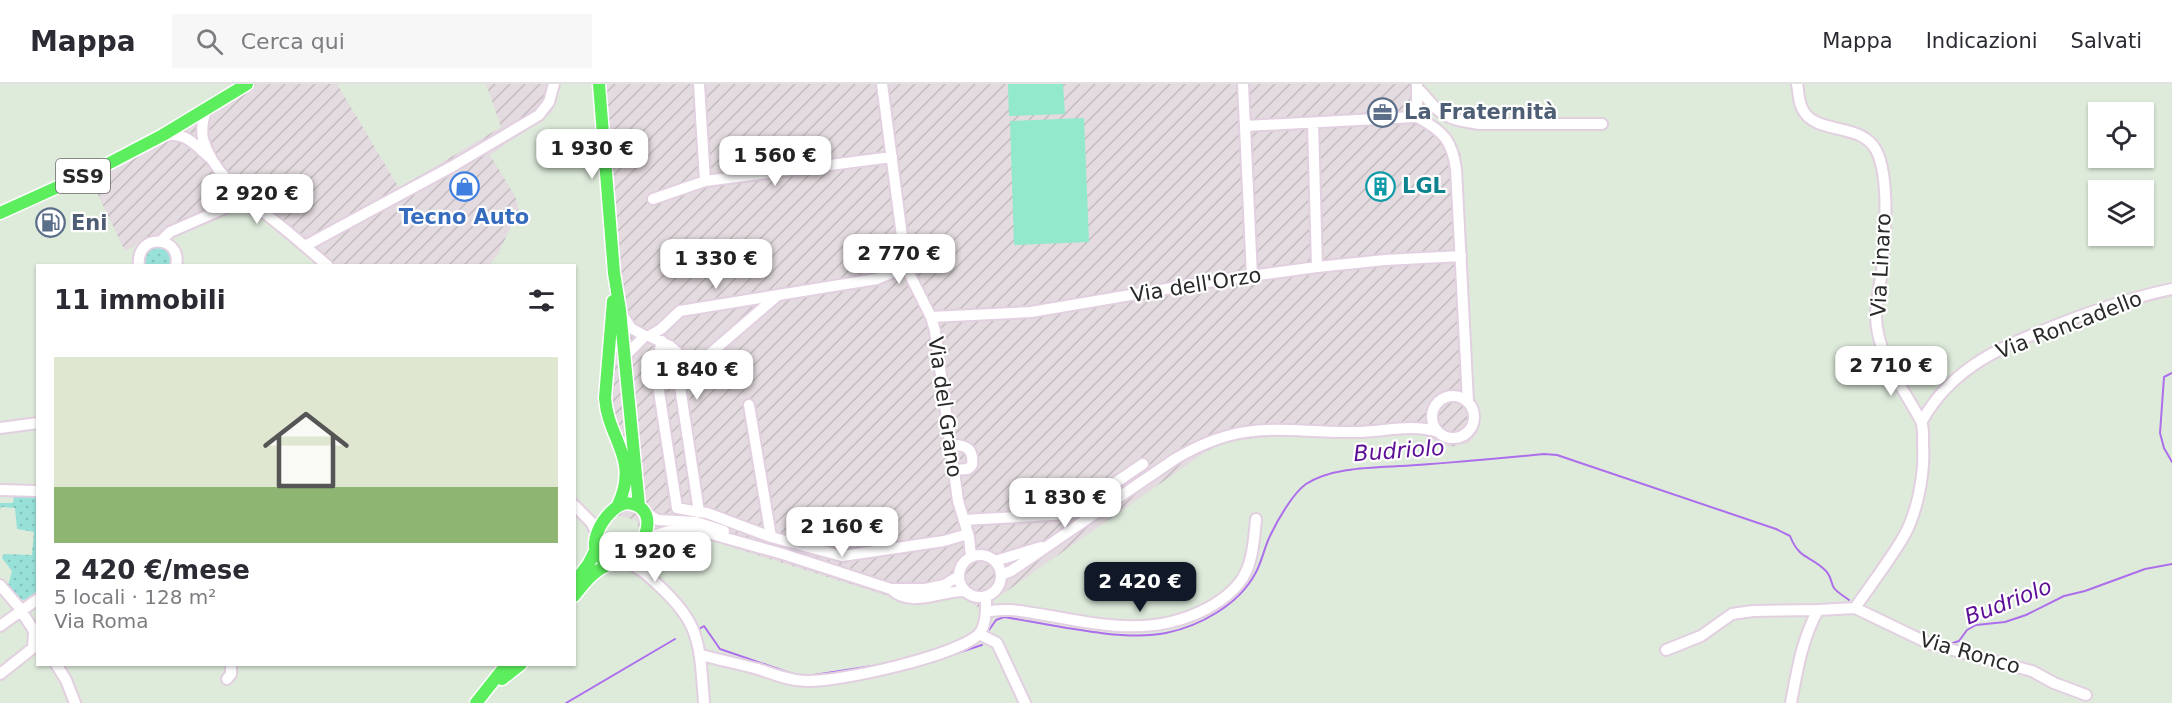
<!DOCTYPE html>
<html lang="it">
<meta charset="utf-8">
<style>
:root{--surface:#fff;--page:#f7f7f7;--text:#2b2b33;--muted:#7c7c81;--line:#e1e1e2;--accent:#111827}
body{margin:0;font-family:"DejaVu Sans",sans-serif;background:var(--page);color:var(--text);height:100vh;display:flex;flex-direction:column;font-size:22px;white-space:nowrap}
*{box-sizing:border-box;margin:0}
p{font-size:20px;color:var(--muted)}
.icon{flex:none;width:33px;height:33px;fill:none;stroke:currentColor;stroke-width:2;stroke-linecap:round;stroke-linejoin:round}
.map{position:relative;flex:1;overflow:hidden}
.sheet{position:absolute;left:36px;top:180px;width:540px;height:402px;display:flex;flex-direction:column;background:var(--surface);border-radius:0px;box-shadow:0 2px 4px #0004}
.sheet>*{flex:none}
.controls{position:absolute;left:2088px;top:18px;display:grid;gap:12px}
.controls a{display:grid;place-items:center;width:66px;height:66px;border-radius:0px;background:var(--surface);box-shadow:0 2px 4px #0004;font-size:30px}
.price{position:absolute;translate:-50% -51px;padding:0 14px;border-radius:12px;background:#fff;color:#222;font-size:20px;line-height:39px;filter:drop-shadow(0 2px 3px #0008)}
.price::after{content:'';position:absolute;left:50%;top:36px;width:18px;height:14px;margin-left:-9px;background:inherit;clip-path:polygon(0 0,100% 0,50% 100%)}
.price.selected{background:var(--accent);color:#fff}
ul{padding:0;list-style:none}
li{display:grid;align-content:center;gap:12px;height:318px;padding:0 18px}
li span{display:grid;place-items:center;height:186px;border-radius:0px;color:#555}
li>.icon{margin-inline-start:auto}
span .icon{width:108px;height:108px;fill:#fffc;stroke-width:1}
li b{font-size:26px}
h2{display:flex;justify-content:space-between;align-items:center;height:72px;padding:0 18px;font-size:26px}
header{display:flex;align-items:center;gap:36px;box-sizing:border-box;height:84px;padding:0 30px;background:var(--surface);border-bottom:2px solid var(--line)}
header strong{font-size:28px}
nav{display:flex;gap:33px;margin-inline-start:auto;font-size:21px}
.search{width:420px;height:54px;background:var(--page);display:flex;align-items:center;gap:15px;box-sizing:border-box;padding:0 21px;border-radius:0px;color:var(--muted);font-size:22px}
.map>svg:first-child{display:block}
.industrial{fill:url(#industrial-furrows)}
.green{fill:url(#green-dots)}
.pitch{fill:#93e9cb}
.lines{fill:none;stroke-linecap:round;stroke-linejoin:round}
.stream{stroke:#ad6eec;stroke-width:2}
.minor-casing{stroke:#e2d0e1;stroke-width:14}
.major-casing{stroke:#fff;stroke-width:15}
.minor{stroke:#fff;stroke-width:10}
.major{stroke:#5dee5d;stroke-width:12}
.labels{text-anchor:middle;stroke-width:4.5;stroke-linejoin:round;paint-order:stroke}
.shield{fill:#fff;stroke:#696969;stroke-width:1.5}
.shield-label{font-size:20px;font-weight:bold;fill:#292929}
.service-label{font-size:21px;font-weight:bold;fill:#4e5e75;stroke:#fff;text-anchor:start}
.culture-label{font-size:21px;font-weight:bold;fill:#0d838f;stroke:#fff;text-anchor:start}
.shop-label{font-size:21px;font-weight:bold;fill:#366cbe;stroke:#fff}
.street-label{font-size:21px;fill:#292929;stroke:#fff}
.water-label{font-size:22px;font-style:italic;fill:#5d0f97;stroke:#fff}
</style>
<header>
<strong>Mappa</strong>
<div class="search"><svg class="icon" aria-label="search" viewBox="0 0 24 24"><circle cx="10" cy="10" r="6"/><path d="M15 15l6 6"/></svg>Cerca qui</div>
<nav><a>Mappa</a><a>Indicazioni</a><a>Salvati</a></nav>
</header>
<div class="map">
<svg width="2172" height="619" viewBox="0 0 2172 619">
<defs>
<pattern id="industrial-furrows" width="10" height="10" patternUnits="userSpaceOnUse" patternTransform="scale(1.5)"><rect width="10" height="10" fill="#e3dbdf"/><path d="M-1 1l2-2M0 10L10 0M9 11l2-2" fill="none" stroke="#c3bcbf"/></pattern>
<pattern id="green-dots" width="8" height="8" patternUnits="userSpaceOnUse" patternTransform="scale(1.5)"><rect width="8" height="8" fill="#97e1d9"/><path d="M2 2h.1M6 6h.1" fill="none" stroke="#82c1ba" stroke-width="1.8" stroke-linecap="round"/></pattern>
</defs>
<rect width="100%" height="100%" fill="#deebdb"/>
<path class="industrial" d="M232,0h105l62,104 102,-61 -15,-43h73l-7,28 -62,43 25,41 4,14 -21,44 -9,11h-170l-82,-69 -112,55 -40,-83 51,-25z
M594,0h829l1,25 30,33 7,12 13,243 7,20 -4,16 -8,10 -19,4 -29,-12 -150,2 -42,4 -22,10 -226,158 -22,-13 -42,9 -224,-70 -18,-3 -32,10 -7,-22 -26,-6 8,-24 1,-24 -6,-26 -6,-92 3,-77z"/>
<path class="green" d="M156,162l12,5 3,8 -2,6h-24v-12z
M14,413h23v94l-12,9 -6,-1 -11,-13 4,-15 -10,-13 2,-4 28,1 2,-23 -17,-3 -2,-21 -13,-1 -2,2v-6h13z"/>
<path class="pitch" d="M1008,0h55l2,30 -56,2z
M1084,34l5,124 -75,3 -4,-124z"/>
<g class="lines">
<path class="stream" d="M2172,289l-8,4 -4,56 4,15 8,14
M699,545l5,-3 16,23 76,26h18l71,-11
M989,546l7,-10 8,-3c45,7 118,25 162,16 34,-7 72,-28 89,-59 7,-12 9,-26 15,-38 7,-15 23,-43 36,-52 29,-19 77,-16 111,-19 42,-3 85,-7 127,-11l13,1 219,74 14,7c10,25 21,19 36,35 5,5 5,12 8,17 4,5 11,9 15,12
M1950,560l9,-3 8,-11 9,-5 29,-3 21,-7 38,-19 21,-5 60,-22 27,-5
M948,572l34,-11
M897,588l8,-3
M566,619l109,-64"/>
<defs>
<path id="minor" d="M699,0l6,97
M882,0l24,183 25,50 4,14 23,170 11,36 2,20
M1243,0l9,192
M1417,0v4c8,7 13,15 21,22 11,10 27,12 41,14h123
M1417,4v22
M207,24c-4,10 -6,20 -4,31 11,39 50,64 79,88 16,13 31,26 46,39
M1419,34c25,14 33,23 37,51l12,233
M1313,39l4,144
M1245,42l169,-9
M164,51c23,-2 29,8 45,22
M653,115l52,-18 187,-24
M161,157l9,-9 76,-33
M305,162l148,-80 86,-51 10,-13 5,-18
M139,182c-4,-34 44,-31 37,0
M620,227l11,17 14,8h4l21,10 17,15 19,-4 71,-61
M931,233l100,-5 176,-30 110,-15 68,-7 76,-4
M649,252l12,-7 19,-18 197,-32 29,-12
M662,257l-5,21 1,23 19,123 22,4
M625,277l3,-8 17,-17
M692,277l-9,9 -4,10 20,132 8,1 64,24
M1432 333a21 21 0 1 1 42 0a21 21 0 1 1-42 0Z
M749,321l22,132 71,19 102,-15 24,-7
M1922,337c31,-56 84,-76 140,-98 36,-14 72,-26 110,-34
M0,344l38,-5
M950,361c16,-1 24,4 22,20l-4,4 -14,1
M0,406l38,1
M574,421l17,17 6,12
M646,429l12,7 38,2 28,9
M964,436l105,-6 74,-50
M643,455l32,-10 15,-1 93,26 108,35c20,20 51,1 74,2
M959 492a21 21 0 1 1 42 0a21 21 0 1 1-42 0Z
M625,476l20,13 -9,-25
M995,477l46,-14
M645,489c54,48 54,59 59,130
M1001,491l10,-4 164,-112c71,-42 106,-26 180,-27 29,0 56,-9 83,0
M0,501l18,21 20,31
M891,505h34l19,-4 15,-9
M1855,524l75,36 102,27 22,12 32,12
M986,528c20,-5 39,0 59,3 57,10 107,22 161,-6 44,-23 46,-46 50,-90
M0,542l38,-27
M979,550l18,9 28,60
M1666,566l35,-14 31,-22 21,-3 65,-1
M701,571c19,5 38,9 57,14 16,5 32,12 49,12 33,1 148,-25 171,-46 9,-9 8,-27 8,-39
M56,580l10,16 9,23
M0,590l33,-26 1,-16
M227,595l4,-5v-10
M1791,619c6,-32 11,-64 27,-93l37,-2c15,-22 32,-44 46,-67 16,-25 24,-67 22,-96 0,-8 1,-20 -3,-26 -17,-31 -44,-66 -44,-103 0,-15 4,-31 6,-45 3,-30 8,-95 -6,-121 -15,-28 -60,-15 -73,-40 -5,-8 -4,-17 -6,-26"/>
<path id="major" d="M599,0l15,189 6,37 19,196
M0,129l102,-46 61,-32 84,-51
M613,217l-8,97c3,42 35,60 13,107
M626,419c44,3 11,66 -17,59 -31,-8 -4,-55 17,-59z
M574,499l15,-20 7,-14
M574,512c12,-15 21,-28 40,-33
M502,595l19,-15
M476,619l31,-39"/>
</defs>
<use href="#minor" class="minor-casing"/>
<use href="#major" class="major-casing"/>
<use href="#minor" class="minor"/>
<use href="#major" class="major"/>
</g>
<defs>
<symbol id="office-ring" viewBox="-11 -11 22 22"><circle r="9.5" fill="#fff" stroke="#5c6f8a" stroke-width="1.5"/><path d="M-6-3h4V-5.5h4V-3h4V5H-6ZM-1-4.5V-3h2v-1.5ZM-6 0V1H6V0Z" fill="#5c6f8a"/></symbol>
<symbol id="shop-ring" viewBox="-11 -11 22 22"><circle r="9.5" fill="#fff" stroke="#3f7fe0" stroke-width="1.5"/><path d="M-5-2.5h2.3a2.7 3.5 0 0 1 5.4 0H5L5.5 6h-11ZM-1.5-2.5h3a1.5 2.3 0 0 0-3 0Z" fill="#3f7fe0"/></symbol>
<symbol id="building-ring" viewBox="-11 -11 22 22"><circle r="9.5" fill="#fff" stroke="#0f9aa8" stroke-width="1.5"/><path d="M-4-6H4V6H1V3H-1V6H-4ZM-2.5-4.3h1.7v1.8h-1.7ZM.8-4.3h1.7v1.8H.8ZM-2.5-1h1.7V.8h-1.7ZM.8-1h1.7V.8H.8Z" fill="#0f9aa8"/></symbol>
<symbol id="fuel-ring" viewBox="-11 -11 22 22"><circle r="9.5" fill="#fff" stroke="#5c6f8a" stroke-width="1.5"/><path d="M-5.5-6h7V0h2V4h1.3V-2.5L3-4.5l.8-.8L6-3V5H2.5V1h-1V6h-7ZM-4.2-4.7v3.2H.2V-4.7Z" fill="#5c6f8a"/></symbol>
</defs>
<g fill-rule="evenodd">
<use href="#office-ring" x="1366" y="12" width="33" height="33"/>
<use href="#shop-ring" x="448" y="86" width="33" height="33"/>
<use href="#building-ring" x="1364" y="86" width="33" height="33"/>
<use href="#fuel-ring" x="34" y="122" width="33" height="33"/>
</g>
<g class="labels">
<rect class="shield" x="56" y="75" width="54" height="34" rx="4.5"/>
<g class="shield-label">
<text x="83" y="99">SS9</text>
</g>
<g class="service-label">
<text x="1404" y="35">La Fraternità</text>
<text x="71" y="146">Eni</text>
</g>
<g class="culture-label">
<text x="1402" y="109">LGL</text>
</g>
<g class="shop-label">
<text x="464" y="140">Tecno Auto</text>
</g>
<g class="street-label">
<text transform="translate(1881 181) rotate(-87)" y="7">Via Linaro</text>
<text transform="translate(1196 201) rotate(-9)" y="7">Via dell'Orzo</text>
<text transform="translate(2069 241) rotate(-21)" y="7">Via Roncadello</text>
<text transform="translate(945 323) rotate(82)" y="7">Via del Grano</text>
<text transform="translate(1970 569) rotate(16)" y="7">Via Ronco</text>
</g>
<g class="water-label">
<text transform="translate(1399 366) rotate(-4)" y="8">Budriolo</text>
<text transform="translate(2008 517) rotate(-21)" y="8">Budriolo</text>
</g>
</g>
</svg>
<div class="controls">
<a><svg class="icon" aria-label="locate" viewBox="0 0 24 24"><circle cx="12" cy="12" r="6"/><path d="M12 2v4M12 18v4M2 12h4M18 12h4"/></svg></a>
<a><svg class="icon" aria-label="layers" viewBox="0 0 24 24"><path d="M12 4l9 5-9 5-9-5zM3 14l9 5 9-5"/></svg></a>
</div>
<b class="price" style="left:592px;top:96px">1 930 €</b>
<b class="price" style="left:775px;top:103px">1 560 €</b>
<b class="price" style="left:257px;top:141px">2 920 €</b>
<b class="price" style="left:899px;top:201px">2 770 €</b>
<b class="price" style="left:716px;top:206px">1 330 €</b>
<b class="price" style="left:1891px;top:313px">2 710 €</b>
<b class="price" style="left:697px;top:317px">1 840 €</b>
<b class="price" style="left:1065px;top:445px">1 830 €</b>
<b class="price" style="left:842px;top:474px">2 160 €</b>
<b class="price" style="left:655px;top:499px">1 920 €</b>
<b class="price selected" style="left:1140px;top:529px">2 420 €</b>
<section class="sheet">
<h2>11 immobili<svg class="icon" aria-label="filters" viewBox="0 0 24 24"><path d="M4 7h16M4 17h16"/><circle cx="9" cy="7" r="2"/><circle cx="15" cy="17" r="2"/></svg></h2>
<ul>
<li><span style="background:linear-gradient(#dfe7d0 70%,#8fb573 0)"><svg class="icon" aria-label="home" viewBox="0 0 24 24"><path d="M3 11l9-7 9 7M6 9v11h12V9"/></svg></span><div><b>2 420 €/mese</b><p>5 locali · 128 m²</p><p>Via Roma</p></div></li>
</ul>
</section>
</div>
